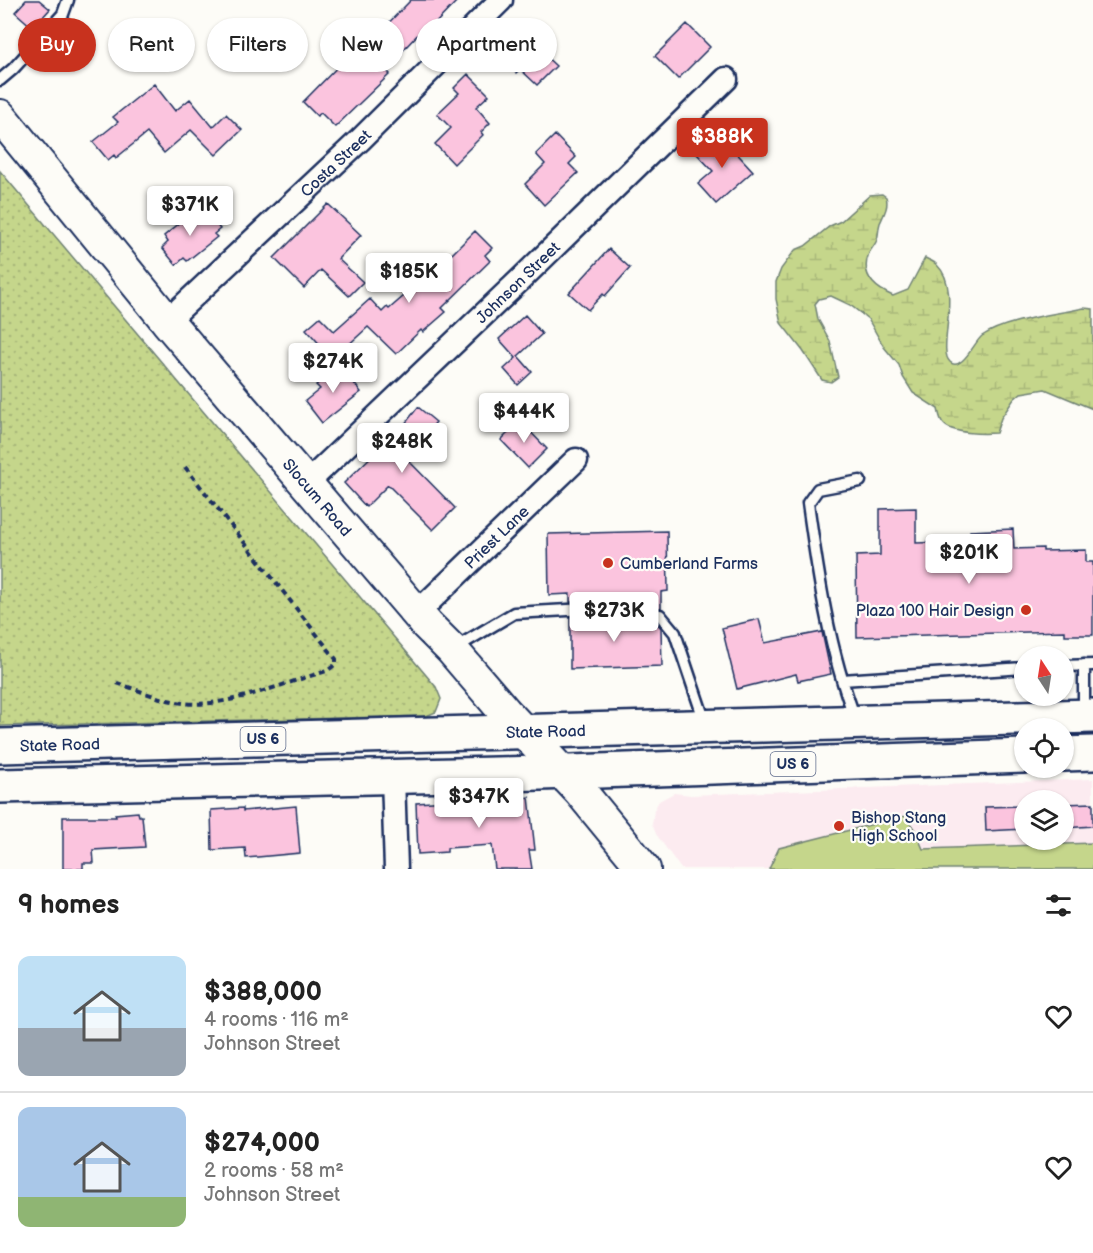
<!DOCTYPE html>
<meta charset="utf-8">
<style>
:root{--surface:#fff;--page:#f6f6f6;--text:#222;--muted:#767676;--line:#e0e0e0;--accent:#c8321e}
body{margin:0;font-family:"Balsamiq Sans",sans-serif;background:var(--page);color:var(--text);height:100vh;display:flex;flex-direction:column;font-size:22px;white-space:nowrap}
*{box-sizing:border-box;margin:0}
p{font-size:20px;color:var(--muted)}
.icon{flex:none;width:33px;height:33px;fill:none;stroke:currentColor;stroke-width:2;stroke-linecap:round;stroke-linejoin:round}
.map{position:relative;height:869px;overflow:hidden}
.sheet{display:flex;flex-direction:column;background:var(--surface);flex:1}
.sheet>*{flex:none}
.banner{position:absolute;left:18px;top:18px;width:600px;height:54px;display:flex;gap:12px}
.needle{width:39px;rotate:348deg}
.controls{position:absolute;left:1014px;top:646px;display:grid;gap:12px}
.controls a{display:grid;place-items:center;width:60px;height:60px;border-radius:50%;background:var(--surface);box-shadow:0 2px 4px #0004;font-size:30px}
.price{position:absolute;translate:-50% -51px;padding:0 14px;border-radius:6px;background:#fff;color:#222;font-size:20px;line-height:39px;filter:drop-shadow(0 2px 3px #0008)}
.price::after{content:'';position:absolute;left:50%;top:36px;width:18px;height:14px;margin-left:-9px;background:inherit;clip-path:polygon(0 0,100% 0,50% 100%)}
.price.on{background:var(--accent);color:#fff}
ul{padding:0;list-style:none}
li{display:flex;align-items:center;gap:18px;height:150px;padding:0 18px}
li+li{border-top:2px solid var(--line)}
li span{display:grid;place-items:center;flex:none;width:168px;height:120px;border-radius:12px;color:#555}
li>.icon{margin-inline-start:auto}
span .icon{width:72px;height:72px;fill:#fffc;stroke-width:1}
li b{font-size:26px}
h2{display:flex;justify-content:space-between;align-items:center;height:72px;padding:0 18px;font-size:26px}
.tag{padding:0 21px;border-radius:27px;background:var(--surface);box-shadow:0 2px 4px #0004;font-size:21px;line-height:54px}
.tag.on{background:var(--accent);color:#fff}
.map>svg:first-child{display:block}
.built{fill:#fcebf0;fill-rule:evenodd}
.grass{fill:url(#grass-dots);stroke:#708274;stroke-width:1.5}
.wetland{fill:url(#wetland-marsh);stroke:#708274;stroke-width:1.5}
.pitch{fill:#c5d68b;stroke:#708274;stroke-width:1.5}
.building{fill:#fbc4de;stroke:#1b2f5e;stroke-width:1.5}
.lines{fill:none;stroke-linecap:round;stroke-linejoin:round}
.service-casing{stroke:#1b2f5e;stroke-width:15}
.minor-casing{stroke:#1b2f5e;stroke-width:27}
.secondary-casing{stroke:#1b2f5e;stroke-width:36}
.primary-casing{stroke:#1b2f5e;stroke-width:38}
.path{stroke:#1b2f5e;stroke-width:4;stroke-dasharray:6 4.5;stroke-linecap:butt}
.service{stroke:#fdfcf7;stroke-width:10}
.minor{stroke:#fdfcf7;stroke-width:22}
.secondary{stroke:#fdfcf7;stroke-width:32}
.primary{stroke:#fdfcf7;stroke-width:33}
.poi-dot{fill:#c8321e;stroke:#fdfcf7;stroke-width:2}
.labels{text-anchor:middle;stroke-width:4.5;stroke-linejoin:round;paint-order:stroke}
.shield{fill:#fdfcf7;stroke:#5f6c8c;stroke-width:1.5}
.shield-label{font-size:15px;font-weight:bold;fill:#1b2f5e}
.street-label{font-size:16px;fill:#1b2f5e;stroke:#fdfcf7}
.poi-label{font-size:16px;fill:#1b2f5e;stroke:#fdfcf7;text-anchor:start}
</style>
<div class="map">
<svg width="1093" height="869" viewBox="0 0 1093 869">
<defs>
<pattern id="grass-dots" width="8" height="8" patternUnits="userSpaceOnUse" patternTransform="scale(1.5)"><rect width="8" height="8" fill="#c5d68b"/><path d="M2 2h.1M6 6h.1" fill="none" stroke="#a9b87a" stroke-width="1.8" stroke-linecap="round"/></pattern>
<pattern id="wetland-marsh" width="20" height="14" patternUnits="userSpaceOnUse" patternTransform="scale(1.5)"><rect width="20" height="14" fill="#c5d68b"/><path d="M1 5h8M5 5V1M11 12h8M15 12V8" fill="none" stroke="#a9b87a"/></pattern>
</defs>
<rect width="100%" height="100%" fill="#fdfcf7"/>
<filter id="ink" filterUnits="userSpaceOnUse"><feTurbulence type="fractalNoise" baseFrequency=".0167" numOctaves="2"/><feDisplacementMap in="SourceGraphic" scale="12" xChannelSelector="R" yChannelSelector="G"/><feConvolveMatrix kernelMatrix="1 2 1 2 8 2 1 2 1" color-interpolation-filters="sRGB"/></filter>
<g filter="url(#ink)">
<path class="built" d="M1093,779v90h-412l-25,-35 -4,-10 2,-14 5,-9 15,-8 17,2zM1024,801h40v39h-40z"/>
<path class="grass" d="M0,171l436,516 5,12 -5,13 -10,4 -426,10z"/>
<path class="wetland" d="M882,194l4,3c3,9 -2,17 -6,26 -2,6 -1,13 -4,19 -2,4 -5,7 -7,11 -9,22 5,35 24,43l15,-6 17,-32c4,2 10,4 12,7 26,25 -1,85 13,97 11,11 25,-21 32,-26 22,-16 75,-22 102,-28l9,1v100l-48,-20 -24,4 -7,6 -13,19 -5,15c-12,1 -45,1 -53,-10 -3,-3 -4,-10 -5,-14l-25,-16 -10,-16 -4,-12 -15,-18 -16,-28 -18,-14 -19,-9 -12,3 -4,5 3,15 12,22 8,36 -7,5 -9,-2 -19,-29 -22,-28 -5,-24v-17l5,-13 14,-19 10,-4 25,-20 11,-5 29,-26z"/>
<path class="pitch" d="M905,816l10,14 8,19 170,-6v26h-324l10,-21z"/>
<path class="building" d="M26,0h13l11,9 -17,19 -18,-16z
M411,0h47l-30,31 -4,-3 -39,41 5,5 -55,53 -14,-14 -4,3 -14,-14 58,-59 4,4z
M687,24l23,23 -32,32 -23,-23z
M514,27l42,39 -19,19 -17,-16 -4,4 -24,-23z
M468,74l21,21 -13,12 14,16 -9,9 2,3 -29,29 -19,-20 16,-16 -14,-14 22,-21 -5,-5z
M154,84l21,27 15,-12 23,28 13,-13 16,16 -26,25 -25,-25 -27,23 -17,-20 -31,25 -2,-3 -6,5 -15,-18 25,-20 -5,-5z
M719,134l34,37 -37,33 -18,-20 15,-13 -16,-17z
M555,135l21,22 -7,7 9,9 -34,32 -19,-21 20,-20 -9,-10z
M328,204l33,31 -23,24 25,23 -14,14 -28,-26 -17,18 -30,-30z
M198,208l8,9 2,-3 12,15 -6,5 3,3 -30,24 -3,-3 -8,7 -14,-17 6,-6 -4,-6z
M475,231l17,17 -7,7 5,6 -48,47 4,4 -23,20 -2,-2 -25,24 -28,-27 -35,32 -27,-30 14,-12 14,14 36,-32 12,13 5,-5 2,2 38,-33 2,1z
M609,249l21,19 -25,28 -2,-2 -15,16 -19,-17z
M525,315l17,19 -24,22 14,16 -14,13 -14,-16 12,-11 -17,-19z
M340,365l21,27 -39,31 -17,-22 15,-12 -4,-4z
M418,407l18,15 -30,36 49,50 -22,22 -45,-45 -22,22 -22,-24 40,-39 3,3z
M520,421l27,28 -19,19 -27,-28z
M916,508v35l55,-2 -1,-10 43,-2 1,20 29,-1v3l43,-1v12h7v73h-28v-4l-208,6 -1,-81 24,-1v-46z
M667,531l1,60 -7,1v16l-75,-6h-16v-8l-21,1 -1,-61z
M570,617h16l70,5 5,6 1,38 -92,3z
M759,619l6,24 57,-11 9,42 -33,7 -2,-7 -59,15 -15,-61z
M529,797l6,53h-6l3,19h-37l-3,-24 -45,3v4l-29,2 -2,-51 67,-4 1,4z
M1093,803v23l-29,2v-24z
M296,806l4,47 -54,5 -1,-10 -33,2 -1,-40 32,-2v3z
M1024,806v23l-38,2 -1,-24z
M138,812l1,4h3l3,31 -52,3 1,13h-11v6h-20v-52h53l-1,-3z"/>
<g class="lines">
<defs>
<path id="service" d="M0,80l13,-11 50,-55 5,-14
M455,648l59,-35 72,-4 74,6 15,18 30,89
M1084,665v48
M1064,666l29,-1
M842,680l182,-12
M855,718c-26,-68 -37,-143 -47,-215l10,-14 42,-8"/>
<g id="minor">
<path id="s1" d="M167,321l193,-181 141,-140"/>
<path id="s2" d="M307,483l213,-203 206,-201"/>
<path id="s3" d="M417,613l159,-153"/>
<path d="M393,777l3,92"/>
</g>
<g id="secondary">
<path id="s4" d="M0,116l167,205 260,304 25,25 53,62 75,79 64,78"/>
</g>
<g id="primary">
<path id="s5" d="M0,746l1093,-30"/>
<path d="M1064,754l29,-1"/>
<path d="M0,786l541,-13 483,-17"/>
</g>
</defs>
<use href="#service" class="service-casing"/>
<use href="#minor" class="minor-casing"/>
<use href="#secondary" class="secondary-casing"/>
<use href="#primary" class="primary-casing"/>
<path class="path" d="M117,683c21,7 44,17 66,20 42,6 103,-21 144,-32l9,-7v-5l-151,-192"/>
<use href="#service" class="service"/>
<use href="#minor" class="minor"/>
<use href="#secondary" class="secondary"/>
<use href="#primary" class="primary"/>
</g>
</g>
<g class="poi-dot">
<circle cx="608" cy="563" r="6"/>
<circle cx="1026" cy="610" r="6"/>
<circle cx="839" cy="826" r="6"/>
</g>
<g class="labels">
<g class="shield">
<rect x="240.5" y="727" width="45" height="24" rx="4.5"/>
<rect x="770.5" y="752" width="45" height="24" rx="4.5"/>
</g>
<g class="shield-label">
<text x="263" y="744">US 6</text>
<text x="793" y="769">US 6</text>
</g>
<g class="street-label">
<text dy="6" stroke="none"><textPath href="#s1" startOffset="231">Costa Street</textPath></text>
<text dy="6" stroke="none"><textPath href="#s2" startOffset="291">Johnson Street</textPath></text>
<text dy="6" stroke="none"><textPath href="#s4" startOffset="496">Slocum Road</textPath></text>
<text dy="6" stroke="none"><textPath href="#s3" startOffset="110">Priest Lane</textPath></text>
<text dy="6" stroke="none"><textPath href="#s5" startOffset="546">State Road</textPath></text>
<text dy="6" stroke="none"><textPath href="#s5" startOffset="60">State Road</textPath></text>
</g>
<g class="poi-label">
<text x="620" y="569">Cumberland Farms</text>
<text x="1014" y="616" text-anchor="end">Plaza 100 Hair Design</text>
<text x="851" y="823">Bishop Stang<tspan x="851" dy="18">High School</tspan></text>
</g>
</g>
</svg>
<div class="controls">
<a><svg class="needle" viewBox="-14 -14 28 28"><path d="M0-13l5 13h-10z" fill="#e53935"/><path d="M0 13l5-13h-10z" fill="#767676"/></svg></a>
<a><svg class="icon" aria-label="locate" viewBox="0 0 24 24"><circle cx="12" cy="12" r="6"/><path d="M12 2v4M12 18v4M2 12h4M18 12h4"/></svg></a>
<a><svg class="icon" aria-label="layers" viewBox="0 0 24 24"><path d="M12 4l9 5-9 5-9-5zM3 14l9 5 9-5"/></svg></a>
</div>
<b class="price on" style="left:722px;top:169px">$388K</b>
<b class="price" style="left:190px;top:237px">$371K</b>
<b class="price" style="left:409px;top:304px">$185K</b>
<b class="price" style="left:333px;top:394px">$274K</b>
<b class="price" style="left:524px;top:444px">$444K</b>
<b class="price" style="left:402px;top:474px">$248K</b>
<b class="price" style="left:969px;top:585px">$201K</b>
<b class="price" style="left:614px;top:643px">$273K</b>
<b class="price" style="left:479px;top:829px">$347K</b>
<div class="banner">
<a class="tag on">Buy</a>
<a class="tag">Rent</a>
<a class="tag">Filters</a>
<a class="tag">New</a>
<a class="tag">Apartment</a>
</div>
</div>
<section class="sheet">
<h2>9 homes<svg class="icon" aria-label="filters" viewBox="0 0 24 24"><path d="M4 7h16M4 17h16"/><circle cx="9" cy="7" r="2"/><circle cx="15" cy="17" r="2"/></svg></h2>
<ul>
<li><span style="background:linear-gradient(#bfe0f5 60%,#9aa5b1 0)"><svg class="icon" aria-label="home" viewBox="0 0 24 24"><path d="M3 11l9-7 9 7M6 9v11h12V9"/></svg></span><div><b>$388,000</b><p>4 rooms · 116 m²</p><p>Johnson Street</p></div><svg class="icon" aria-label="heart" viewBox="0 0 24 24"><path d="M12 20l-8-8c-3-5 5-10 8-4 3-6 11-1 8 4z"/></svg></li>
<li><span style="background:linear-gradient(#a9c7e8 75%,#8fb573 0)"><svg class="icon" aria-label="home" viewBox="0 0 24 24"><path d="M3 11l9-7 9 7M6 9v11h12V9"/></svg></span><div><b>$274,000</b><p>2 rooms · 58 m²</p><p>Johnson Street</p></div><svg class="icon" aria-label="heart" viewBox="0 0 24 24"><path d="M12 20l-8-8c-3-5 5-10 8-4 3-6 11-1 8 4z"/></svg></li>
</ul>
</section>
